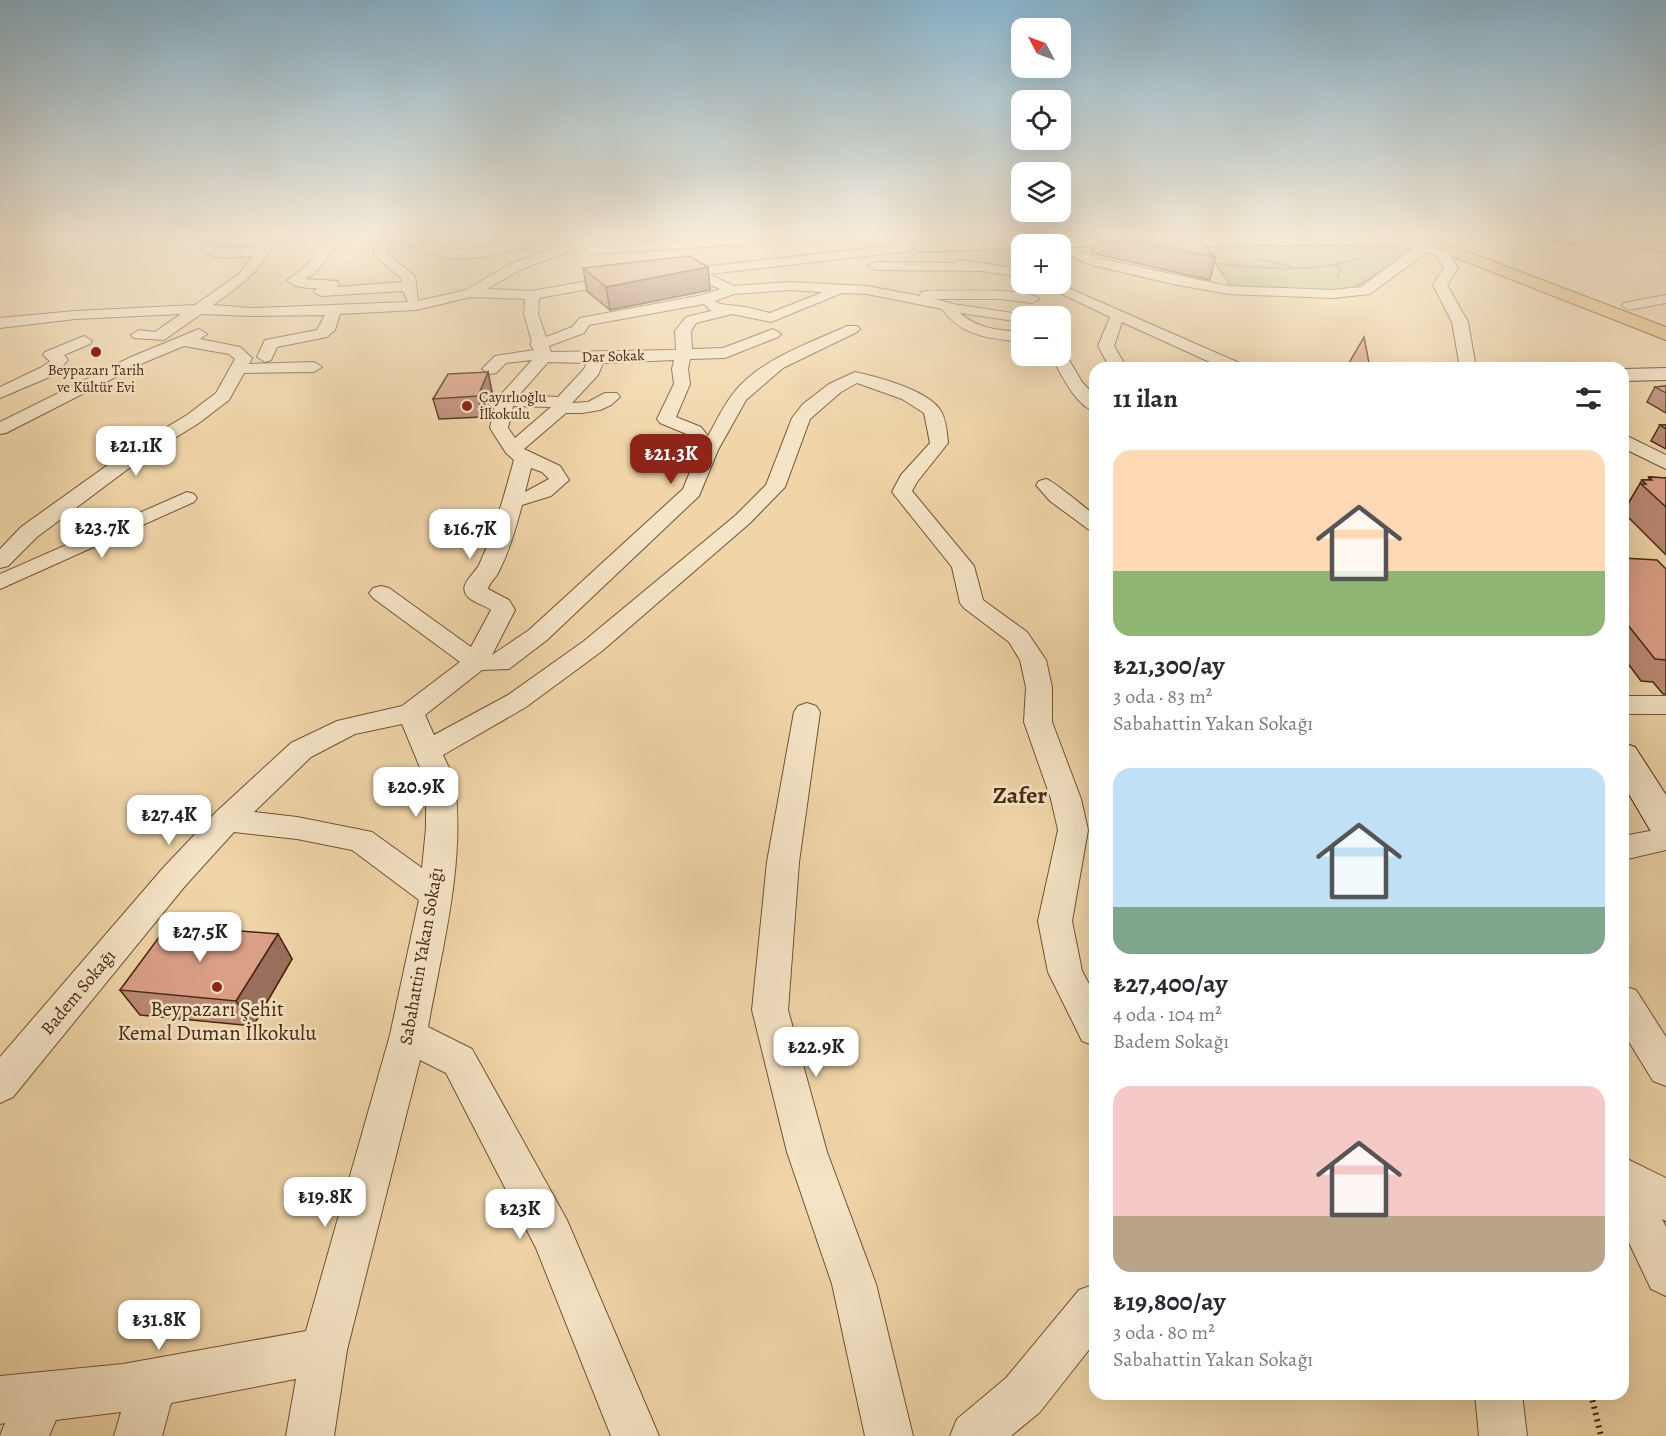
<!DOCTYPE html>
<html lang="tr">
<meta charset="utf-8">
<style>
:root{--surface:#fff;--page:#f7f7f7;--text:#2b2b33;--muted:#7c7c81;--accent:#8f2418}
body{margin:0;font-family:Alegreya,serif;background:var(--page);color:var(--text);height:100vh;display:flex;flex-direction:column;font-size:22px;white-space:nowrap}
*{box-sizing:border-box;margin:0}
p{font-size:20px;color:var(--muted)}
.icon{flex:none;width:33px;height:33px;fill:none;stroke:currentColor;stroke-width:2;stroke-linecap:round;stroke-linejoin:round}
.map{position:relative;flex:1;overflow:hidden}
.side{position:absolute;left:1089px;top:362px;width:540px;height:1038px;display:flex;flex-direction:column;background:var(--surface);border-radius:18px;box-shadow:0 6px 24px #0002}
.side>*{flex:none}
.needle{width:39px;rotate:311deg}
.controls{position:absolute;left:1011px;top:18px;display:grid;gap:12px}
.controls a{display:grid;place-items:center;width:60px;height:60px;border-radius:12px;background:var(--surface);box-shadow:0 6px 24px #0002;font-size:30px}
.price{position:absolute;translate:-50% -51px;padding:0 14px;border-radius:12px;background:#fff;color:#222;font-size:20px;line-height:39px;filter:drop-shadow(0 2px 3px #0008)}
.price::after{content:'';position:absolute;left:50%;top:36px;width:18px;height:14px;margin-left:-9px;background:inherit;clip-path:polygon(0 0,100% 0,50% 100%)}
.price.selected{background:var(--accent);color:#fff}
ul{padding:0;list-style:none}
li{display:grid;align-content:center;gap:12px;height:318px;padding:0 24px}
li span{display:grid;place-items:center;height:186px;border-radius:18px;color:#555}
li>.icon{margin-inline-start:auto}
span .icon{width:108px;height:108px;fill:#fffc;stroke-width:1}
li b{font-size:26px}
h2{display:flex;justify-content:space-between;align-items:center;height:72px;padding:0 24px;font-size:26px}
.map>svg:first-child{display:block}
.green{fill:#b7be89;stroke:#7e744c;stroke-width:1.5}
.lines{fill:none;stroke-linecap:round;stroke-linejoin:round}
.street-casing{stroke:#705436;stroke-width:2}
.secondary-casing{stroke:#462910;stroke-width:2}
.highway-casing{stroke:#462910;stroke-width:2}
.path-far1{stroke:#462910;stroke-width:2;stroke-dasharray:1 1.5;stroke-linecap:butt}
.path{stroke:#462910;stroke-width:6;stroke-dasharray:2 4.5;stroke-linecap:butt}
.street{fill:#f5e4c6;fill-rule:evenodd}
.secondary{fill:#f5e4c6;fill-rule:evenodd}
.highway{fill:#e8ba74;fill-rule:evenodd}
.wall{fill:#bc8974;stroke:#462910;stroke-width:1.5}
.shaded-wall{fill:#996f5e;stroke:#462910;stroke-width:1.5}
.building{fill:#db9f87;stroke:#462910;stroke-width:1.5}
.poi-dot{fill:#8f2418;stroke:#f5e4c6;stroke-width:2}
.labels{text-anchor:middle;stroke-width:5;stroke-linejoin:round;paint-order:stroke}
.far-street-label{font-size:15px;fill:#462910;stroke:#f5e4c6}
.far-poi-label{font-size:15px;fill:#462910;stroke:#f5e4c6}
.street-label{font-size:18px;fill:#462910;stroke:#f5e4c6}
.near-poi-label{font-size:21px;fill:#462910;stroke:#f5e4c6}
.district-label{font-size:24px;font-weight:bold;fill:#462910;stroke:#f5e4c6}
</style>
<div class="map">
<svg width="1666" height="1436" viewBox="0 0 1666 1436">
<rect width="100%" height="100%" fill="#f0d5a8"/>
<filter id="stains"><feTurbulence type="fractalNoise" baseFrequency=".00333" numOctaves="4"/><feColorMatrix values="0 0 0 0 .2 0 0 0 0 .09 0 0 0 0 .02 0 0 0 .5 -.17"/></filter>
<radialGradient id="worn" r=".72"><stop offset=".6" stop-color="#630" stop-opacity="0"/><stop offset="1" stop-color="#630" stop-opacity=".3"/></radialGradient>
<path class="green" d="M1306,245c28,1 84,-6 106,6l-56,36 -9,3 -114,-1 -29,-42z"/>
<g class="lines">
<defs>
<path id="street" d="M264,236h12c-12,34 -35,49 -63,69l39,3 156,-6 -5,-11 -82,5 -7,-4 3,-4c-10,0 -23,0 -30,-8l18,-13 12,-15 -13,-5 -3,-9 1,-2h13v6l9,4 14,-10h13l-21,18 -15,19 -10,6 32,2 2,3 -2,3 65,-5 -1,-4 -27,-23 1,-7 5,-5 -15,-1 -2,-3 5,-3h36l41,13 22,1 70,-14h23l-2,3c-34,8 -74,23 -110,19 -19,-3 -34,-14 -53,-16l-8,7 1,5 27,22 3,25 48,-11 44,-26 77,-28h16l-2,3 -81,31 -33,19 45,2 90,-16 5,1 2,3 -2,3 -88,16 -1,16 8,23 26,-10 8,-9 123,-23 17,-6 -29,-13 -24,1 -2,-3 2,-3 239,-27 5,1 1,3 -1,3 -202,23 25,12 55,-4 78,4 53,10 1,-4 5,-1c20,0 102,-4 113,8l-7,4 -32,-4h-65l18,5 74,11 1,1h-6v6l-62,-9c18,16 38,17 62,19v10c-32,-4 -60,-5 -80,-33l-75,-15 -25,-1 -71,29 -39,-8 -36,9 -5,8 1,18 31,-1 50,-19 8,5 -3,3 -53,21 -35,1 -2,10 2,15 -14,33 25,10 7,9c8,-14 14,-28 24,-41 26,-35 76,-51 115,-69h10l3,3 -3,3 -74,36 -37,32 -28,50 -19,46 -152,144 -38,29 -27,1 -57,45 9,20 74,-40 76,-54 152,-126 30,-30 26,-67 11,-14 26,-20 26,-12c23,5 73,18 86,39 5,9 6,21 7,32l-31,39 -5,9 62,75 9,34 44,32 19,28 6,27v35l29,77 7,31 -16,91 10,50 13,24v51l-13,-5 -34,-69 -10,-51 20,-91 -7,-31 -27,-77 2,-35 -6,-27 -11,-18 -45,-34 -4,-5 -8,-36 -60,-75 9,-17 29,-32 -6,-30 -22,-14 -45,-16 -16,9 -31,27 -25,68 -35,36 -148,128 -76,56 -83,48c4,9 10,20 12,29 10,81 -13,164 -27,243l44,22 95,171 92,216h-48l-75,-188 -90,-175 -26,-13 -73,290 -13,86h-48l10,-57 -125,24 -9,33h-48l7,-24 -65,8 -7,16h-49l5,-13 -5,1v-48l123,-12 183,-33 84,-296 29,-135 -67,-50 -55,-11 -63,-7 -49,54 -172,211 -13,6v-46l163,-189 53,-56 75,-69 46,-22 65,-15 58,-44 -87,-64 -4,-5 4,-5 8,-2 8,2 82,59 20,-37c-6,-5 -24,-9 -26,-18 -4,-9 10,-19 14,-27 16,-35 25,-69 35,-105l-8,-7 -16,-25 6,-28 36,-40 -26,3 -10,10 -6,1 -8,-5 13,-13 39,-6 -4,-6 2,-2 -8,-28 1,-15 -54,-2 -55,13 -76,4 -5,16 -8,7 -50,10 -6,13 -6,2 -8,-5 8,-17 52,-10 8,-15 -73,1 -51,-2 -37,26 -30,-2 -3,-3 8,-5 16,2 26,-18 -106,5 -75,9v-10l75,-7 120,-6 44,-31 14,-18c-15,0 -39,6 -50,-6l1,-3 55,1zM789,290l34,2 -53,21 -25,-6 -25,-3 -5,-3 19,-7zM704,304l7,7 -25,6 -11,14 1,19 -125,2 -2,-6 35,-13 5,-8zM674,360l-2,9 2,15 -17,35 3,4 29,12 10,15 -16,39 -154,141 -37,25 23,-45 -6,-10 -21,-11c1,-6 7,-10 10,-16 11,-21 18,-45 24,-68l29,-9 18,-16 -9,-14 -36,-17 42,-36h16l18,-3 11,-5 9,-8 -3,-4h-12l-17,9 -16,1 26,-28 5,-12zM548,362l39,1 -3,6 -26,28 -39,-2zM513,406l38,1 -36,31 -7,-10zM531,468l11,4 7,7 -24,13zM402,724l24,58v46l-4,40 -50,-36 -75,-15 -43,-5 57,-55 44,-23z
M765,236h59l-6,4 -227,14 -6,-4 6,-4z
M1595,236h24l47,8v8l-65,-12z
M1427,238l4,1 1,6 15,5 11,18 -11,17 21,37 8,46h-16l-8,-46 -19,-37 11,-17 -7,-12 -10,-4 -57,42 -38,4 -104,-4 -55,-10 -85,-20 -28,-13v-7h-5l5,-2 37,16 131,28 104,4 29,-3z
M960,260l62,9v8l-40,-6 -107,-1 -7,-4 7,-4 79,1z
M1041,284h18l185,81 2,3h-23l-101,-46 -8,24 13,22h-17l-12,-22 12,-29z
M1666,295v8l-37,7 -7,-4 2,-3z
M199,329l8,5 -7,5 40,8 12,11 -3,6 65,-2 8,5 -8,5 -70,1 -15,27 -30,23 -55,34 -107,80 -29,29 -8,2v-19l21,-22 109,-78 57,-34 29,-22 19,-34 -6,-5 -45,-8 -41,17 -137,70 -6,1v-12l131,-65z
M84,336l8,5 -2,3 -26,11 4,5 -14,15 -54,23v-11l42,-20 8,-6 -7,-6 2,-3z
M1060,352l5,1 17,29 13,14v15c-19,-4 -35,-39 -44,-55h9z
M1623,434l43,21v14l-43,-21z
M1046,479c8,2 39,29 49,36v16l-7,-2 -38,-28 -14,-16 3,-4z
M187,492l7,2 3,4 -3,4 -194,87v-15z
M1623,696h43v18h-43z
M807,703l9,3 4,6 -21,150 -11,148 39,142 49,132 37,152h-48l-33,-152 -45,-132 -35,-142 15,-148 27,-150 4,-6z
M1666,828v22l-43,10v-24z
M1623,986l13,4 30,47v49l-13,-5 -30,-49z
M1623,1157l43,21v43l-4,-2 4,8v69l-15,-7 -28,-59z
M1095,1284v58l-55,70 -29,24h-61l7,-17 49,-41 73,-88z
M1475,1394h47l5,42h-48z"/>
<path id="secondary" d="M1402,236l3,3 -3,3 -5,2 -337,3v-3h-38v4l-102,4 -8,-5 8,-5 131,-5z
M1666,368v12l-43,1v-12z
M1623,743l12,4 31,48v44l-13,-4 -30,-51z"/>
<path id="highway" d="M1405,236h21l240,91v13l-258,-101z"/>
</defs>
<use href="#street" class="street-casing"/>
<use href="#secondary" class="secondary-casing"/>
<use href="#highway" class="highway-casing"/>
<path class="path-far1" d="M1259,259l34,8
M1209,263c49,4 103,12 150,-5
M1333,264l8,4 -4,10"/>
<path class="path" d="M1591,1394l10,42"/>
<use href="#street" class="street"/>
<use href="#secondary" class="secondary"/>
<use href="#highway" class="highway"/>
</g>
<path class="wall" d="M1095,236h101l19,21 -5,23 -118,-27z
M1536,236h50l-14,9 -37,-7z
M708,267l2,23 -100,20 -23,-19 -4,-23z
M488,372l4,20 -9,25 -44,2 -6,-20z
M1666,386v27l-19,-11 8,-15z
M1660,425h6v24l-15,-8z
M1649,477l17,1v77l-42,-42 2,-3 -1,-1 17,-29h6z
M1623,558l43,11v125h-3l-10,-12 -12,-1 -18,-24z
M278,934l14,25 -39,67 -113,-11 -20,-25z"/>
<path class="shaded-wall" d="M1576,236h10l-14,9z
M708,267l2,23 -100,20 -4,-23z
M488,372l4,20 -9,25 -5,-21z
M278,934l14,25 -39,67 -17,-25z"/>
<path class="building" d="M1113,236h83l19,21z
M689,256l19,11 -102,20 -23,-19z
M1364,337l6,31h-24z
M488,372l-10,24 -45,3 15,-25z
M1666,386v7l-11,-6z
M1660,425h6v4z
M1649,477l17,1v29l-25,-23h5l-4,-4h10z
M1623,558l34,2 9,9v91l-11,-1 -32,-40z
M168,925l110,9 -42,67 -116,-11z"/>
<linearGradient id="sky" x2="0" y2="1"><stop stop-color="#89b6d0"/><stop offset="0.54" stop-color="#f8ecd8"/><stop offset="1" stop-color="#f8ecd8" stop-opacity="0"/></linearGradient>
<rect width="1666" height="437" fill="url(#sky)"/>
<g class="poi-dot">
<circle cx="96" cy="352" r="6"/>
<circle cx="467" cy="406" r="6"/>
<circle cx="217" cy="987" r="6"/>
</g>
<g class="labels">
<g class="far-street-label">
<text transform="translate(613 356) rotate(-2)" y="5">Dar Sokak</text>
</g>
<g class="far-poi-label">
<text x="96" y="375">Beypazarı Tarih<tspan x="96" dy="17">ve Kültür Evi</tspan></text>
<text x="479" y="402" text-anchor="start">Çayırlıoğlu<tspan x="479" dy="17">İlkokulu</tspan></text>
</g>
<g class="street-label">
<text transform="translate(421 956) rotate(-80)" y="6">Sabahattin Yakan Sokağı</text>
<text transform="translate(78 992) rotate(-50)" y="6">Badem Sokağı</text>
</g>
<g class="near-poi-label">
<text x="217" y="1016">Beypazarı Şehit<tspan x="217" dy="24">Kemal Duman İlkokulu</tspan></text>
</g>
<g class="district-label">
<text x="1020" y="803">Zafer</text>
</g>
</g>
<rect width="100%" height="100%" filter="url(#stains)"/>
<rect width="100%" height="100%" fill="url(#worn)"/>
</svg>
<div class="controls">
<a><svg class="needle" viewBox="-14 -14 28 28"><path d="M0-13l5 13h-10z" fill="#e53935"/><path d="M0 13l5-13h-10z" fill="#7c7c81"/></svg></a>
<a><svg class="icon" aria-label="locate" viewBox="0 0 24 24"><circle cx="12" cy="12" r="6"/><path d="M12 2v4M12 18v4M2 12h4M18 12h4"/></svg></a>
<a><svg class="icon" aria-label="layers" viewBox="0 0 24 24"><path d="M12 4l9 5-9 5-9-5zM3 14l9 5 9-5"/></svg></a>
<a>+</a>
<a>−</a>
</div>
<b class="price" style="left:136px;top:477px">₺21.1K</b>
<b class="price selected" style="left:671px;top:485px">₺21.3K</b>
<b class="price" style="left:102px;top:559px">₺23.7K</b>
<b class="price" style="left:470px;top:560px">₺16.7K</b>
<b class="price" style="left:416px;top:818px">₺20.9K</b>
<b class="price" style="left:169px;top:846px">₺27.4K</b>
<b class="price" style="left:200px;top:963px">₺27.5K</b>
<b class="price" style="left:816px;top:1078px">₺22.9K</b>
<b class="price" style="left:325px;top:1228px">₺19.8K</b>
<b class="price" style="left:520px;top:1240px">₺23K</b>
<b class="price" style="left:159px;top:1351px">₺31.8K</b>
<section class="side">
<h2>11 ilan<svg class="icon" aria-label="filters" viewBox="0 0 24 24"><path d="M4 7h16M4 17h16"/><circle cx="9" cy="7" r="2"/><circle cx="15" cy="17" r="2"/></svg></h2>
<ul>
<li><span style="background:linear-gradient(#ffd9b3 65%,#8fb573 0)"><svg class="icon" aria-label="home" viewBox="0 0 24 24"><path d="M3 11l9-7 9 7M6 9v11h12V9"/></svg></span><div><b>₺21,300/ay</b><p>3 oda · 83 m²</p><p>Sabahattin Yakan Sokağı</p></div></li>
<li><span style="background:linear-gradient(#bfe0f5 75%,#7fa58c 0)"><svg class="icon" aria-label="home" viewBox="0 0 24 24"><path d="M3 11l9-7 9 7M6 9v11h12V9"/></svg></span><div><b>₺27,400/ay</b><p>4 oda · 104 m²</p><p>Badem Sokağı</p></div></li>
<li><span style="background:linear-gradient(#f6c9c9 70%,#b9a48a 0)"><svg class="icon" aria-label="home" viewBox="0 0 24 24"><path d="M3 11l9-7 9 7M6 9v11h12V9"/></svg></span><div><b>₺19,800/ay</b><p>3 oda · 80 m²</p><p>Sabahattin Yakan Sokağı</p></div></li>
</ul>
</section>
</div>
